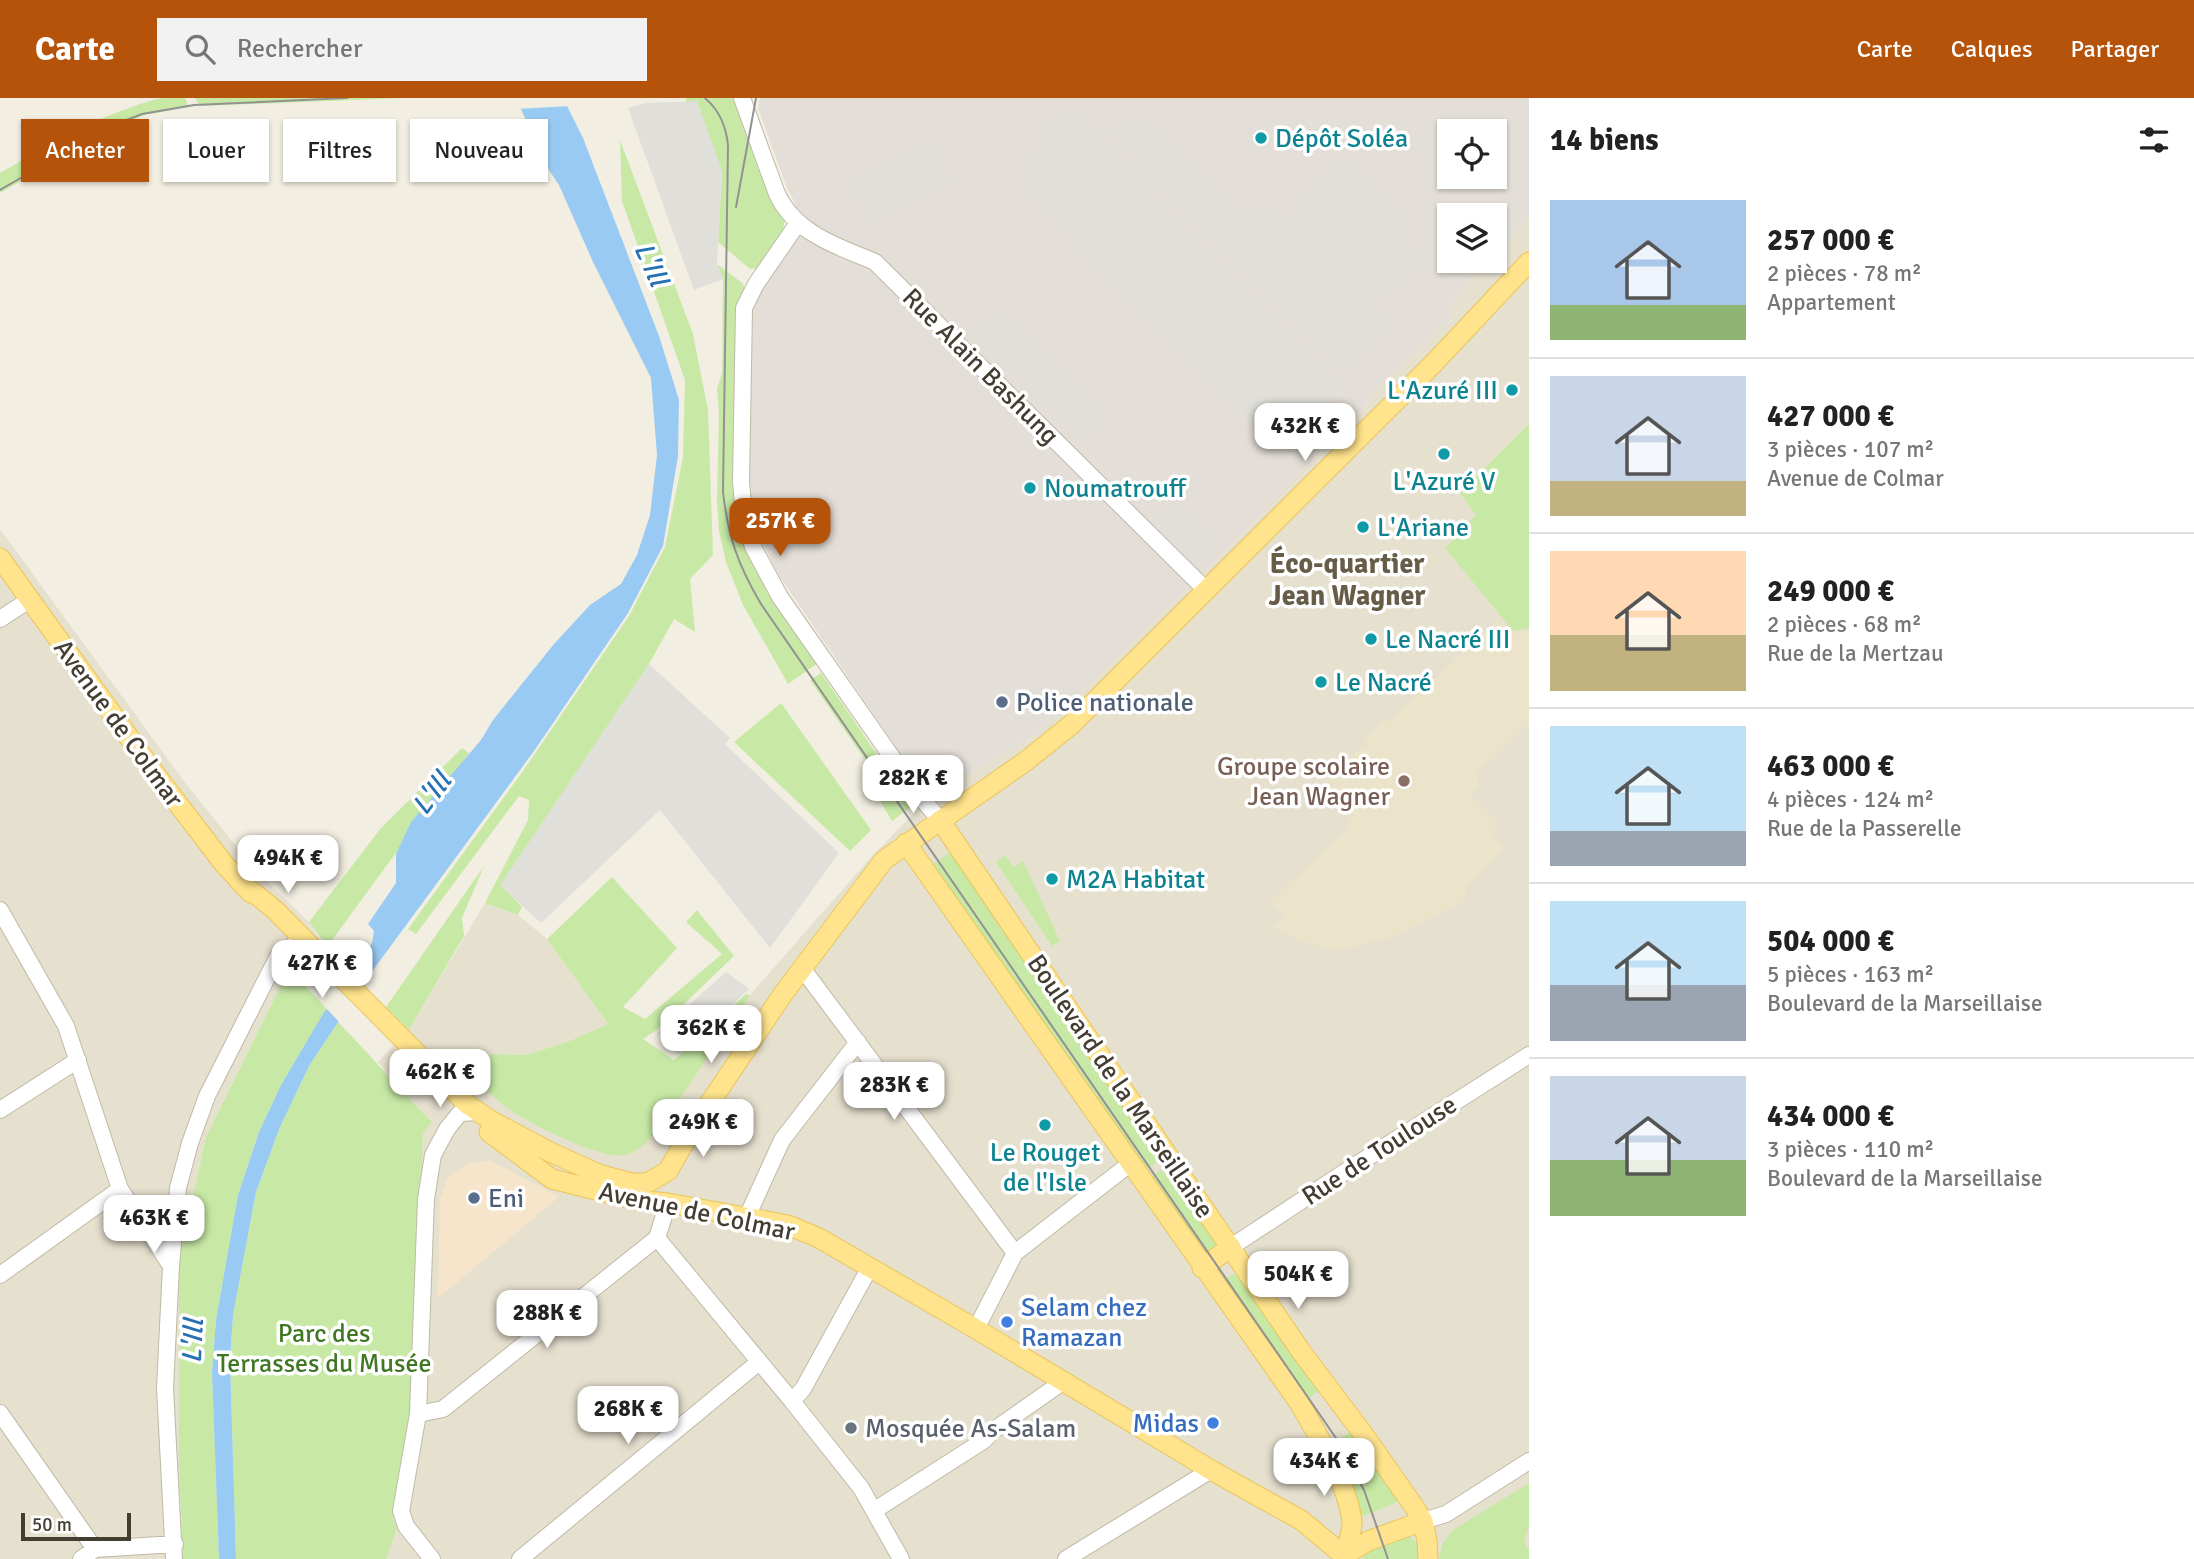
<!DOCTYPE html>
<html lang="fr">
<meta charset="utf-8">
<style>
:root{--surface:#fff;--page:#f2f2f2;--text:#222;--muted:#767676;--line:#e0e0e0;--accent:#b45309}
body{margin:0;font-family:Signika,sans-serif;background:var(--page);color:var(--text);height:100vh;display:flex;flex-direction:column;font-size:26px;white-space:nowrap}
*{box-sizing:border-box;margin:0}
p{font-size:23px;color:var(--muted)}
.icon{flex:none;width:38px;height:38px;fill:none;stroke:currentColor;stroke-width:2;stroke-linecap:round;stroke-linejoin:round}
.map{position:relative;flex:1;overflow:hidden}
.side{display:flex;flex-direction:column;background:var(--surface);width:665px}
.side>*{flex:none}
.top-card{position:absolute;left:21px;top:21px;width:665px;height:63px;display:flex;gap:14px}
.tools{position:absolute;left:1437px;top:21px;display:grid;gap:14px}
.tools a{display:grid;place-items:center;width:70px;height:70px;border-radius:0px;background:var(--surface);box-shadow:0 2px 5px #0004;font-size:35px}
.scale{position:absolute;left:21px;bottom:18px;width:110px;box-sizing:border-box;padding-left:7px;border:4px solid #433d32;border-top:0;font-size:19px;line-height:24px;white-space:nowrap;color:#433d32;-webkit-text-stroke:5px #fff;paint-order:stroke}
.price{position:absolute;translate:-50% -60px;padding:0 16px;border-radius:14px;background:#fff;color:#222;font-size:23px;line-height:46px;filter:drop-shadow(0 2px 4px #0008)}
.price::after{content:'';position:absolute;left:50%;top:42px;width:21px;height:16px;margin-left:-10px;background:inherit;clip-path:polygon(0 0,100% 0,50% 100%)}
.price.selected{background:var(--accent);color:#fff}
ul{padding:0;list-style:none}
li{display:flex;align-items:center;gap:21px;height:175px;padding:0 21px}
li+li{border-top:2px solid var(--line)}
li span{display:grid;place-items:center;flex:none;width:196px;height:140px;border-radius:0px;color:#555}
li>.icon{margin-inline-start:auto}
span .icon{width:84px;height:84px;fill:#fffc;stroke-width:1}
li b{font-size:30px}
h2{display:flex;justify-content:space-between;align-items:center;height:84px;padding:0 21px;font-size:30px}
.chip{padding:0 24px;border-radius:0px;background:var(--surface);box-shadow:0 2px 5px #0004;font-size:24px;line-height:63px}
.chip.selected{background:var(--accent);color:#fff}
header{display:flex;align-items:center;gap:42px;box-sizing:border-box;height:98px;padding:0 35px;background:var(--accent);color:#fff}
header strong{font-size:33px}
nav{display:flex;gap:38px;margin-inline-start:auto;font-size:24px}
.search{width:490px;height:63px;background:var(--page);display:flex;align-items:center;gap:18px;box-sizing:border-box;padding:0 24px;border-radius:0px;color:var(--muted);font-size:26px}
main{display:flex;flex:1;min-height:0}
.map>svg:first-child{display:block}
.residential{fill:#e6e0cf}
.commercial{fill:#f6e5ca}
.industrial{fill:#e3ded7;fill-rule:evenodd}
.education{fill:#ece4ca}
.green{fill:#c8e9a6}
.parking{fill:#e1dfda}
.water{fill:#98caf4}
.pier{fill:#f2eee1}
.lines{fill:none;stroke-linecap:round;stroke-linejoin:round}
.minor-casing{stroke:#c0b9a6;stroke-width:18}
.major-casing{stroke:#eac557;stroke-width:21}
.minor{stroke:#fff;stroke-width:16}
.major{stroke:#ffe48d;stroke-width:19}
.tram{stroke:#929292;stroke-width:2}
.culture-dot{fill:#0f9aa8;stroke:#fff;stroke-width:2.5}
.service-dot{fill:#5c6f8a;stroke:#fff;stroke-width:2.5}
.education-dot{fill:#8d6e63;stroke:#fff;stroke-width:2.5}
.shop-dot{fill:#3f7fe0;stroke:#fff;stroke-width:2.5}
.worship-dot{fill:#6b7280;stroke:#fff;stroke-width:2.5}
.labels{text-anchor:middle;stroke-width:7;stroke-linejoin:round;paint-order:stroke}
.culture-label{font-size:26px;fill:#0d838f;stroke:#fff;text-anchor:start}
.street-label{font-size:26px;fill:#433d32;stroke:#fff}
.service-label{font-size:26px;fill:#4e5e75;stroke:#fff;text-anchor:start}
.education-label{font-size:26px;fill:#785e54;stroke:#fff;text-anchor:end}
.shop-label{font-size:26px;fill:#366cbe;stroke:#fff;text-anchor:start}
.park-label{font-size:26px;fill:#3f7723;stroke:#fff}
.worship-label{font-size:26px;fill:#5b616d;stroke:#fff;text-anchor:start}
.water-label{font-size:28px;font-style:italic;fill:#2671b4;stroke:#fff}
.neighbourhood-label{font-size:28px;font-weight:bold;fill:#665c48;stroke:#fff}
</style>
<header>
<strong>Carte</strong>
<div class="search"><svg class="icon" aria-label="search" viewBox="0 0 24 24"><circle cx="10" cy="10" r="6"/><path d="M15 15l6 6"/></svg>Rechercher</div>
<nav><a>Carte</a><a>Calques</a><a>Partager</a></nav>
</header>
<main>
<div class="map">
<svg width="1529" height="1461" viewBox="0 0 1529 1461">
<rect width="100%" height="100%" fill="#f2eee1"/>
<path class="residential" d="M1529,118v1343h-1143l11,-31 -4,-9 12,-55 18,-331 9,-11 -30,-30 -24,-30 31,-32 76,-127 33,12 29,24 61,85 -41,18 -41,13 -36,-1 -21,21 171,72 17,-16 93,-136 123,-140 57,-58 108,-64 167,-162 152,-156 26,-33 68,-63 5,-23 33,-35h5l1,-7z
M0,431l186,255 72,89 51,49 10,17 -30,30 -83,168 -27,123v206l4,93h-183z"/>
<path class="commercial" d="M489,1062l70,37 -121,101 2,-99 8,-22 19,-13z"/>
<path class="industrial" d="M760,0h769v118l-34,38 -1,-39h-45v46h40l-33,35 -5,23 -68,63 -26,33 -152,156 -167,162 -108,64 -152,-223 -22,-45 -9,-46 3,-167 13,-29 39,-61 -7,-23 -8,-15 -29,-80zM1449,33h45v46h-45z"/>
<path class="education" d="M1497,522l14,14 18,-3v92l-52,50 1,12 -8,9 27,28 -4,13 11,12 -38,41 1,11 -73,37 -34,10 -26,3 -31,-7 -30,-14 12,-11 -14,-16 80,-75 -4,-4 8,-7 -16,-18 3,-3 -16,-18 19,-17 2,2 21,-19 -3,-3 20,-19 3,3z"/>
<path class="green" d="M162,0h23l4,9 -44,8 -24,10 -121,68v-20c52,-29 103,-61 162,-75z
M195,0h209l-204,8z
M686,0h49l50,119 -2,14 -25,37 -8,1 -32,-27 4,-71 -36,-69z
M620,42l73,194 15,76 5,145 -23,24 5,53 -21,-13 -25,45 -148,221 21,22 -4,8 -33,-12 43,-83 1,-20 -10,-4 -103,138 -8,-5 113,-155 108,-158 36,-69 18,-90 2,-77 -63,-179z
M717,166l25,19 3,6 -4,8 -4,208 84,156 -33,23 -45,-79 -17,-43 -7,-31 -2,-30 2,-89 -2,-23 5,-16 1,-94z
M1529,326v204l-16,3 -68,-83 31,-33 -16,-22z
M821,575l66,96 -10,8 -67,-97z
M781,605l90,127 -21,21 -116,-109z
M462,650l7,5 -142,194 -18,-25 72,-94z
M898,675l20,29 -26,19 -18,-30z
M952,753l212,307 -22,14 -211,-307z
M1005,757l8,12 10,-6 37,80 -8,5 -56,-84z
M484,768l-22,52 2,18 -55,94 -23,-23z
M612,779l65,71 -54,59 22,12 77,-65 -36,-32 11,-12 37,46 -76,73 -15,10 31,21 72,-66 4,1 -93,137c-9,8 -18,19 -31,23 -24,6 -100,-33 -120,-48 -13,-10 -25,-22 -37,-32l21,-21 36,1 41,-13 41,-18 -61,-85z
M289,871l38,40 -46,76 -22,47 -21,63 -22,125 -4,53 7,186h-36l-4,-93v-206l27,-123z
M338,924c32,32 61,68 94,100l-9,11 -9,272 -9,59 -12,55 4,9 -11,31h-150l-6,-198 3,-46 23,-123 24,-65 29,-61z
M1168,1067l52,78 -17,11 -55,-75z
M1241,1171l80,121 -15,10 -86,-117z
M1353,1332l49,70 -41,17 -28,-74z
M1529,1385v43l-5,15 5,9v9h-90l4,-16 10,-13z
M1407,1436l11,11 2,14h-57l3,-8z"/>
<path class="parking" d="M697,3l25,70 -5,93 6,15 -29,11 -66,-182 18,-5z
M1068,13l274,275 -64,65 -248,-257 10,-57z
M1146,25l89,85 42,4 11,10 18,-17 -5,-5 42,-43 60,60 -11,11 29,29 -49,47 20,20 -48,46 -237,-242z
M929,43l19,38 -76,41 -19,-38z
M999,215l103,104 -20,21 -105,-103z
M1179,404l39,45 -21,20 -41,-43z
M649,566l81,74 -5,6 114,109 -69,95 -110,-138 -119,113 -41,-38z
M726,874l23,17 -71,66 -20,-22z"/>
<path class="water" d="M516,0h47l20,40 76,198 20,64 -1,56 -15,90 -35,67 -94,138 -166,226 -59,89 -29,61 -24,65 -23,123 -3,46 6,198h-17l-7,-186 4,-53 22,-125 21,-63 22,-47 42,-71 49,-71 2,-12 -6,-7 28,-41v-29l15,-32 70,-82 12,-20 61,-76 36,-39 31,-21 16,-29 13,-40 7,-60 -6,-77 -58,-116 -34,-77 -12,-18z"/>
<path class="pier" d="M512,0h55l4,8 -55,3z
M349,872l17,16 -25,38 -17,-18z"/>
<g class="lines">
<defs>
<path id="minor" d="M742,0l35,96c19,40 60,52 98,68l332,329
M798,125l-42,61 -12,24 -3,174 3,32 9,33 27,50 137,196 23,27
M0,521l29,-19
M0,812l66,116 54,163 51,77
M802,870l213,285
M0,1012l78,-50
M135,1114l21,8 19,-1
M747,1119l35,-77 76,-98
M657,1140l135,163 11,-12 67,-122
M657,1140l11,-35
M1231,1149l117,-77 181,-115
M0,1177l120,-86
M976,1231l39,-76 116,-90
M792,1303l69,87 40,71
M0,1315l95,136
M418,1316l25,-5 214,-171
M875,1412l108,-69 11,-11 70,-49
M1423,1423l23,-7 83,-53
M81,1461l14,-10 80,-5
M174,1461l-9,-171 6,-122 7,-78 12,-45 17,-47 71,-140 24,-17
M432,1461l-26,-33 -5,-15 17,-97 8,-215 7,-44 14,-26 13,-16 18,-1
M520,1461l239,-197
M1066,1461l145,-89"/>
<path id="major" d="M0,460l159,221 65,85 27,29
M940,722l360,530 64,85 51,73 8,13 4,20 1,18
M906,745l394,561c18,32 49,82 52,119 0,10 -5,23 -7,32
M243,786l32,26 192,194 23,16 60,32 51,23 31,8h15l21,-12 23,-40 92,-137 101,-134 142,-99 46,-37 361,-360 96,-102
M489,1034l63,47 84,21 32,3 120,22 31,13 157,91 235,141 90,50 47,39
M1202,1170l29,-21
M1345,1457l23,-14 55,-20"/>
</defs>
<use href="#minor" class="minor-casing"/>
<use href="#major" class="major-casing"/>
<use href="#minor" class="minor"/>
<use href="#major" class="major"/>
<path class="tram" d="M705,0c15,13 21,28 23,47l-5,347c5,45 15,73 38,112l577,837 26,49 24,69
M0,92l114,-65 28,-11 52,-9 153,-7
M736,109l20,-109"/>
</g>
<g class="culture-dot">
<circle cx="1261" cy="40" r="7"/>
<circle cx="1512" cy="292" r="7"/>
<circle cx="1444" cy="356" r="7"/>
<circle cx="1030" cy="390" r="7"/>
<circle cx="1363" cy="429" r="7"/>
<circle cx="1371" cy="541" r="7"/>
<circle cx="1321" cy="584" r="7"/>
<circle cx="1052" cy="781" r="7"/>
<circle cx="1045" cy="1027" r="7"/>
</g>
<g class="service-dot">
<circle cx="1002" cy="604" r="7"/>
<circle cx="474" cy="1100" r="7"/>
</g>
<circle class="education-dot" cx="1404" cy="683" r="7"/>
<g class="shop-dot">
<circle cx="1007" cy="1224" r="7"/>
<circle cx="1213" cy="1325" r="7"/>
</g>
<circle class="worship-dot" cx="851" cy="1330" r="7"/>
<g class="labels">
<g class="culture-label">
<text x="1275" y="49">Dépôt Soléa</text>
<text x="1498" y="301" text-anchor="end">L'Azuré III</text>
<text x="1444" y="392" text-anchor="middle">L'Azuré V</text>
<text x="1044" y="399">Noumatrouff</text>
<text x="1377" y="438">L'Ariane</text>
<text x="1385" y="550">Le Nacré III</text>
<text x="1335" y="593">Le Nacré</text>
<text x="1066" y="790">M2A Habitat</text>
<text x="1045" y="1063" text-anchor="middle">Le Rouget<tspan x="1045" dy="30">de l'Isle</tspan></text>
</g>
<g class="street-label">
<text transform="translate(981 268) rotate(45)" y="9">Rue Alain Bashung</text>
<text transform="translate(119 625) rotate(54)" y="9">Avenue de Colmar</text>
<text transform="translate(1121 988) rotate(56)" y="9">Boulevard de la Marseillaise</text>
<text transform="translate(1379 1052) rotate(-33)" y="9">Rue de Toulouse</text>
<text transform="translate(697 1113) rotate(12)" y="9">Avenue de Colmar</text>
</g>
<g class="service-label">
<text x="1016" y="613">Police nationale</text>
<text x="488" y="1109">Eni</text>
</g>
<g class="education-label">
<text x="1390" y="677">Groupe scolaire<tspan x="1390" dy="30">Jean Wagner</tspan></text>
</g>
<g class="shop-label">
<text x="1021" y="1218">Selam chez<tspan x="1021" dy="30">Ramazan</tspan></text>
<text x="1199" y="1334" text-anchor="end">Midas</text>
</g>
<g class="park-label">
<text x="324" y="1244">Parc des<tspan x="324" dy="30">Terrasses du Musée</tspan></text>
</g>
<g class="worship-label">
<text x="865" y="1339">Mosquée As-Salam</text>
</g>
<g class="water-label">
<text transform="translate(652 166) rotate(66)" y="10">L'Ill</text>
<text transform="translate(431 695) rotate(-53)" y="10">L'Ill</text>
<text transform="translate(192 1243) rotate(-87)" y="10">L'Ill</text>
</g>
<g class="neighbourhood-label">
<text x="1347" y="475">Éco-quartier<tspan x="1347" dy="32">Jean Wagner</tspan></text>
</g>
</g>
</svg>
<div class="tools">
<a><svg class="icon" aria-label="locate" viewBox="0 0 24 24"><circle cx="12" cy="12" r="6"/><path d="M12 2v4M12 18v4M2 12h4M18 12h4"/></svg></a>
<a><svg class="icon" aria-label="layers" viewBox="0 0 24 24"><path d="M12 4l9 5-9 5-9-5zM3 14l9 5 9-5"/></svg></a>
</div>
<div class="scale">50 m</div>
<b class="price" style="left:1305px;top:365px">432K €</b>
<b class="price selected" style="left:780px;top:460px">257K €</b>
<b class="price" style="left:913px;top:717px">282K €</b>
<b class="price" style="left:288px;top:797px">494K €</b>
<b class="price" style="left:322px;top:902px">427K €</b>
<b class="price" style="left:711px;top:967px">362K €</b>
<b class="price" style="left:440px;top:1011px">462K €</b>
<b class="price" style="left:894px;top:1024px">283K €</b>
<b class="price" style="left:703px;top:1061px">249K €</b>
<b class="price" style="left:154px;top:1157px">463K €</b>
<b class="price" style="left:1298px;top:1213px">504K €</b>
<b class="price" style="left:547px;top:1252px">288K €</b>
<b class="price" style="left:628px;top:1348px">268K €</b>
<b class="price" style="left:1324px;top:1400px">434K €</b>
<div class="top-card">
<a class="chip selected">Acheter</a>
<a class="chip">Louer</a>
<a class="chip">Filtres</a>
<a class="chip">Nouveau</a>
</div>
</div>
<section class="side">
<h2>14 biens<svg class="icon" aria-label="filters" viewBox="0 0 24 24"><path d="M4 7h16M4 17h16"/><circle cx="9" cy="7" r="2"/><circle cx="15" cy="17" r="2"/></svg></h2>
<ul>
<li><span style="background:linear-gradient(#a9c7e8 75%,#8fb573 0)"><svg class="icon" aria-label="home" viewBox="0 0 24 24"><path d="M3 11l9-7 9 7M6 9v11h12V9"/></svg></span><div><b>257 000 €</b><p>2 pièces · 78 m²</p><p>Appartement</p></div></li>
<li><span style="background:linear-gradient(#c9d6e8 75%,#c2b280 0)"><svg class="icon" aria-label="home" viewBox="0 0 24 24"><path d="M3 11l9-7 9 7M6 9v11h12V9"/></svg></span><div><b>427 000 €</b><p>3 pièces · 107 m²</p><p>Avenue de Colmar</p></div></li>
<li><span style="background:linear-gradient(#ffd9b3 60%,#c2b280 0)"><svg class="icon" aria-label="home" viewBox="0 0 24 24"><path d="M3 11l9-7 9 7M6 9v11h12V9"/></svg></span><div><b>249 000 €</b><p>2 pièces · 68 m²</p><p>Rue de la Mertzau</p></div></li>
<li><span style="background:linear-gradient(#bfe0f5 75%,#9aa5b1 0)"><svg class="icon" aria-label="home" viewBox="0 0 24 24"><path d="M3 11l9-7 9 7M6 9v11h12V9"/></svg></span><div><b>463 000 €</b><p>4 pièces · 124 m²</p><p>Rue de la Passerelle</p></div></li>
<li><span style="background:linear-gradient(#bfe0f5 60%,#9aa5b1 0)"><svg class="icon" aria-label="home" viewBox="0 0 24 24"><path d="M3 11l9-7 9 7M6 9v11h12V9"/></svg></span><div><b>504 000 €</b><p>5 pièces · 163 m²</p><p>Boulevard de la Marseillaise</p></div></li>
<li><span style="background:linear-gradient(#c9d6e8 60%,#8fb573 0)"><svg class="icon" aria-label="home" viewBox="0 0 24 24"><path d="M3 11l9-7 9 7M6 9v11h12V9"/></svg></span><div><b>434 000 €</b><p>3 pièces · 110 m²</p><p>Boulevard de la Marseillaise</p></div></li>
</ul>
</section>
</main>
